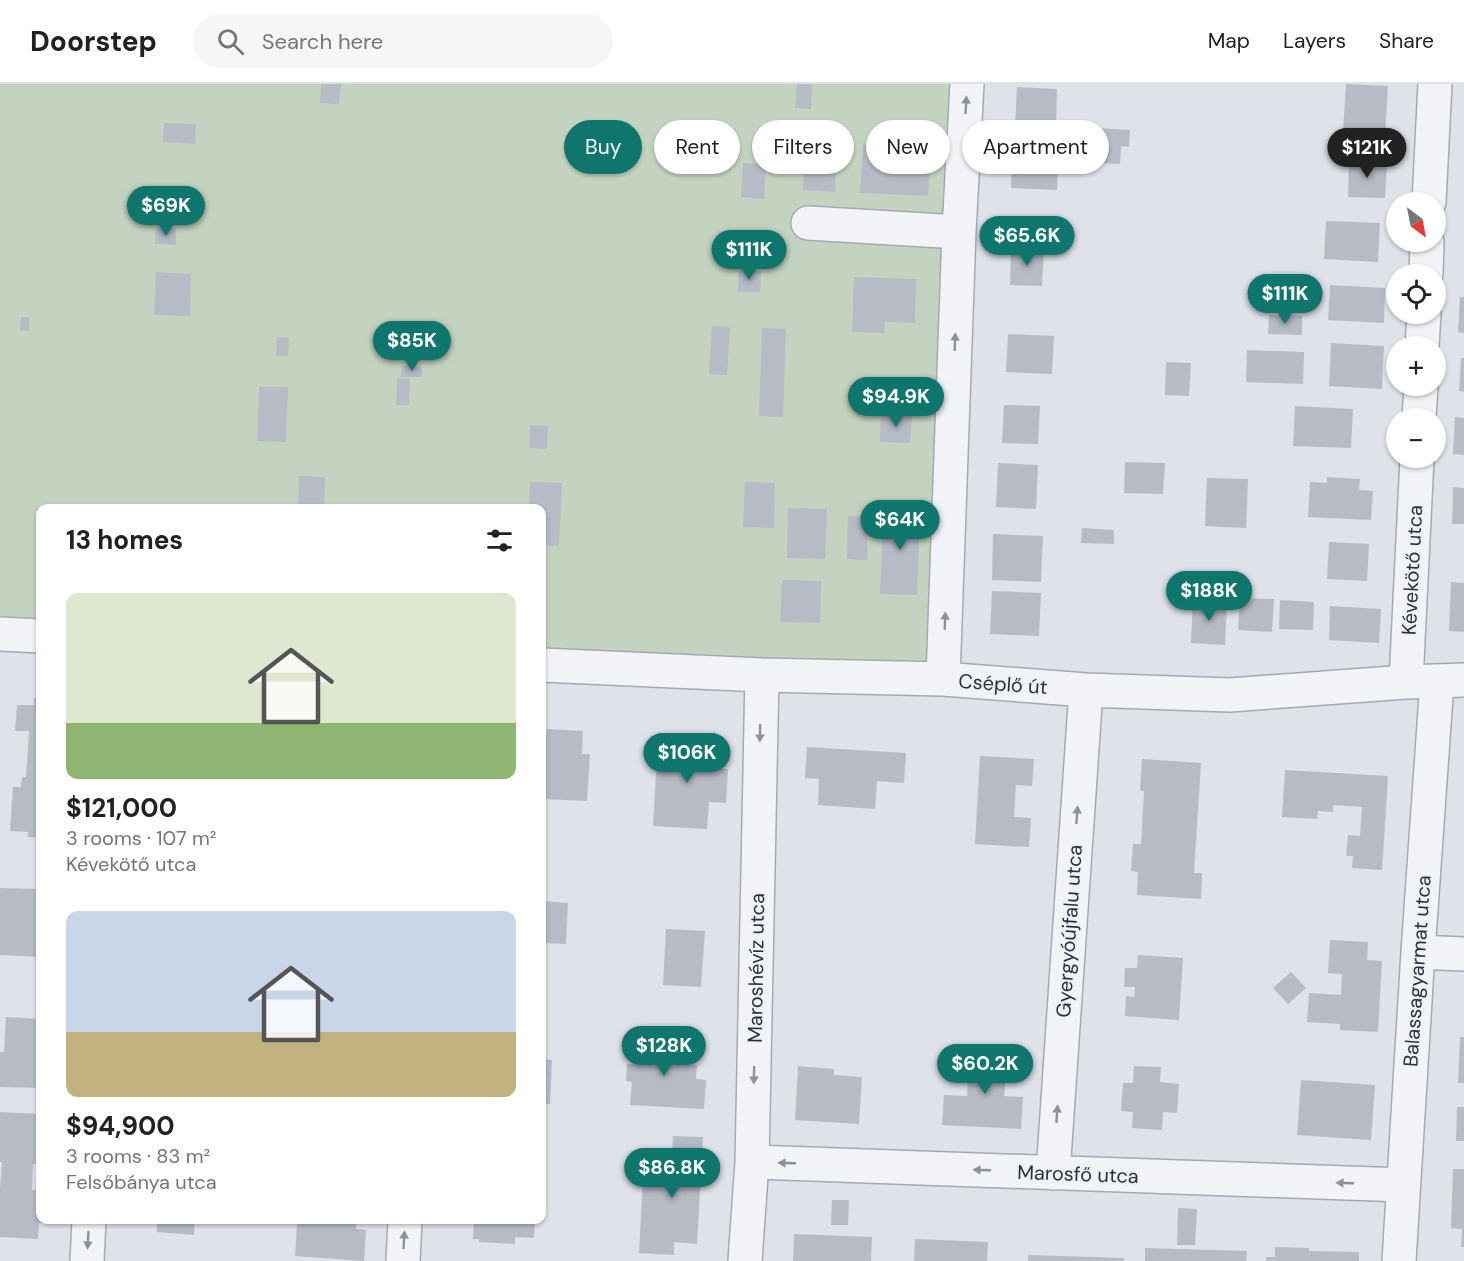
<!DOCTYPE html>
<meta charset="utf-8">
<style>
:root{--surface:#fff;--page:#f6f6f6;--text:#202124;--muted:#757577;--line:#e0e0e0;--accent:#0f766e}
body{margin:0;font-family:"DM Sans",sans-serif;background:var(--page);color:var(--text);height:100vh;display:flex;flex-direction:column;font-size:22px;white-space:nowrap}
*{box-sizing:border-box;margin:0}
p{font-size:20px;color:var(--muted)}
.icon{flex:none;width:33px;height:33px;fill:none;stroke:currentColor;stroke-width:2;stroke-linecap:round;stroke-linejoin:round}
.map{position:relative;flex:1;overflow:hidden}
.panel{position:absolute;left:36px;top:420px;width:510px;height:720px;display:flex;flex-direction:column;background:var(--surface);border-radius:12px;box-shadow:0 2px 4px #0004}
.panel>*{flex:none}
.guide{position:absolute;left:564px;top:36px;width:570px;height:54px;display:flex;gap:12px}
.needle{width:39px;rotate:148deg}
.buttons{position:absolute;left:1386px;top:108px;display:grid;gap:12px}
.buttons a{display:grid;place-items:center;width:60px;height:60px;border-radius:50%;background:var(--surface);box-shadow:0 2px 4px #0004;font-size:30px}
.price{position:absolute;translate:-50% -51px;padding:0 14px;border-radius:21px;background:var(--accent);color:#fff;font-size:20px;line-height:39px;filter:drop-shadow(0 2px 3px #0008)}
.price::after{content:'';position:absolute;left:50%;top:36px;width:18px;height:14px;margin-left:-9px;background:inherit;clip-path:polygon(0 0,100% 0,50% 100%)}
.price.current{background:#222;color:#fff}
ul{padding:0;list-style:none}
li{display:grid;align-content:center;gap:12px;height:318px;padding:0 30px}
li span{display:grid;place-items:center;height:186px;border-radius:12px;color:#555}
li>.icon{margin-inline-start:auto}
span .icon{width:108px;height:108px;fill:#fffc;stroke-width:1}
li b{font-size:26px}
h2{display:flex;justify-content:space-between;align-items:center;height:72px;padding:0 30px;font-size:26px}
.chip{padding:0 21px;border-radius:27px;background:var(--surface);box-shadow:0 2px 4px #0004;font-size:21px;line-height:54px}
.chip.current{background:var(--accent);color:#fff}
header{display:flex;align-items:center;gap:36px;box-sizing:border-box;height:84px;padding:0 30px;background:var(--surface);border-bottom:2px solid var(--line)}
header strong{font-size:28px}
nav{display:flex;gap:33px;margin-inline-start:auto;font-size:21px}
.search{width:420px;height:54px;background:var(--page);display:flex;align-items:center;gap:15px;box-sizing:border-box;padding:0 21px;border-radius:33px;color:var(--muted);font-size:22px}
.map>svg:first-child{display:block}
.green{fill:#c4d3c0}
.building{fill:#b6bbc5}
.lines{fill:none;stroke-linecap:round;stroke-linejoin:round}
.minor-casing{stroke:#a4a9b3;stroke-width:36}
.minor{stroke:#f2f3f7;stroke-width:33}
.oneway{fill:#8d919c}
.labels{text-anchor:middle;stroke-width:4.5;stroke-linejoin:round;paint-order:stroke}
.street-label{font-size:20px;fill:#282f40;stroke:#eff1f6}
</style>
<header>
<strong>Doorstep</strong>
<div class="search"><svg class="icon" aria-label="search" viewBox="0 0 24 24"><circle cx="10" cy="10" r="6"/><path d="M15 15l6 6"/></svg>Search here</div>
<nav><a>Map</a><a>Layers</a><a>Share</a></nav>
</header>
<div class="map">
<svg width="1464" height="1177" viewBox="0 0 1464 1177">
<rect width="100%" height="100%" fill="#dfe2e9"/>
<path class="green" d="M0,0h967l-24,595 -401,-14v-157h-502v128l-40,-2z"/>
<path class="building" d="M321,0h20l-2,20 -19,-1z
M797,0h15l-1,25 -16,-1z
M1346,0l42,2 -3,49 -42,-3z
M1017,3l40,2 -1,39 -41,-1z
M164,39l32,1 -1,20 -32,-2z
M1076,43l54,3 -1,17 -8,-1 -1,18 -24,-1v-8l-21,-1z
M805,52l33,2 -3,54 -32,-2z
M863,61l68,3 -3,48 -68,-3z
M1012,66l47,2 -2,38 -46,-2z
M1349,76l38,2 -2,36 -37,-1z
M743,79l23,1 -2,35 -23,-2z
M1326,137l54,2 -2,39 -54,-3z
M156,144l20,1v16l-21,-1z
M1011,165l33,1 -2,36 -32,-1z
M739,186l22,1 -1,21h-22z
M156,188l35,2 -1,42 -36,-1z
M854,193l62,2 -1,44 -30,-1 -1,11 -32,-1z
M1330,201l55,3 -1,35 -56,-3z
M1460,213h4v36l-6,-1z
M1269,231l33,1v19l-34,-1z
M21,233h8v14l-9,-1z
M712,242l18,1 -3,48 -18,-1z
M762,244l24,1 -3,88 -24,-1z
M1008,250l46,2 -2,38 -46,-2z
M277,253l12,1 -1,18h-12z
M1331,259l53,3 -2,43 -53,-3z
M1247,266l57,2 -1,32 -57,-2z
M1461,274h3v34l-5,-1z
M1166,278l25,1 -2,33 -24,-1z
M402,282l20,1v10h-21z
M397,294l13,1 -1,26h-13z
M259,303h29l-2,55 -29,-1z
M1004,321l36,1 -2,38 -36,-1z
M1295,322l58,3 -2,39 -58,-2z
M881,330l31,1 -2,28 -30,-1z
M1455,333l9,1v37l-11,-1z
M530,341l18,1 -1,23 -18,-1z
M1125,378l40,1 -2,31 -39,-1z
M998,379l40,2 -2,44 -40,-2z
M299,392l26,1 -1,31h-26z
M1327,393l33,2 -1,11 14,1 -2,29 -63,-3 2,-35 17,1z
M1207,394l41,1 -2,49 -41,-2z
M530,398l32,1 -3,63 -17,-1v-37h-13z
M745,398l30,1 -1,45 -31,-1z
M1453,403l11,1v36h-12z
M884,422l36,2 -3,87 -37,-1z
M788,424l39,1 -2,50 -38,-1z
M848,432l20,1 -1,43 -20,-1z
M1082,444l32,2v14l-33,-1z
M993,450l50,2 -2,46 -49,-2z
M1329,458l40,2 -2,37 -40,-2z
M782,496l39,1 -1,42 -40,-1z
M1451,498l13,1v49l-15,-1z
M992,507l49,2 -2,43 -49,-2z
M1240,514l34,1 -2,33 -34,-2z
M1193,516l34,1 -2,44 -34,-2z
M1280,516l34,2 -1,28 -34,-1z
M1330,522l51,3 -2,34 -50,-3z
M34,614h6v140l-12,-1v-5l-18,-1 3,-44h8l1,-10h4l3,-46h-14l2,-26h17z
M547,645l36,2 -1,23h8l-3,47 -45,-2v-63l4,1z
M658,654l54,3 -1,27 17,1 -2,34 -17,-1 -2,27 -54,-3z
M807,663l99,6 -2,30 -27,-2 -2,28 -57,-4 1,-26 -14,-1z
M980,672l54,3 -2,27 -16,-1 -2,32 17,1 -2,29 -54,-3z
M1142,675l59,4 -7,110h8l-1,26 -64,-4 1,-23 -7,-1 2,-27h8l3,-53h-4z
M1285,686l103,6 -6,94 -30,-2 1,-12h-7l2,-21 12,1 2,-29 -29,-2v7l-15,-1 -1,8 -35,-2z
M0,804l39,1 -1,35 2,1v32l-40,-2z
M542,817l26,2 -2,41 -24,-1z
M666,845l39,2 -4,56 -38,-2z
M1330,856l38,2 -1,18 15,1 -4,71 -38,-2v-6l-33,-2 2,-29 32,2 1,-21 -14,-1z
M1138,871l45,3 -4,62 -54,-4 1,-20 8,1 1,-10h-11l1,-19h12z
M1291,888l15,16 -18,16 -15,-16z
M6,933l34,2v69l-40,-1v-35h4z
M1460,953h4v46h-6z
M633,955l51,3 -1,22 14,1 -1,14 10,1 -2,29 -74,-4 2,-23 -6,-1 1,-17h5z
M970,964l38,3 -4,45 19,1 -2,32 -79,-4 2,-30 23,1z
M542,975l10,1 -2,44h-8z
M798,982l36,3v6l28,2 -3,47 -64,-4z
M1134,982l27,1 -1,15 19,2 -2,29 -14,-1 -1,18 -30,-2 1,-16 -12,-1 2,-28h10z
M1301,996l74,5 -4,55 -74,-5z
M1457,1023h7v34h-8z
M0,1028l40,2v50h-7l-1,26h8l-1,17h1v13h5v3h-6l-1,16 -38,-2v-49l2,-26h-2z
M673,1052l30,1 -6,107 -23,-2v13l-35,-2 4,-76 9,1 2,-22 18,1z
M1453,1085h11v78h-3l1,-18 -11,-1z
M832,1116h17l-1,25h-17z
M1178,1124l19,1 -2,36h-18z
M157,1136h38l-1,15 -37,-3z
M329,1136h28l-1,9 10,1 -2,31 -69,-5 2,-33 31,1z
M474,1136h61l-1,18 -19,-1v7l-36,-2v-3h-6z
M794,1150l78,3 -1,24h-78z
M915,1155l73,3 -1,19h-73z
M1275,1163l34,1v3l50,1v9h-93v-4h9z
M1145,1164l102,3 -1,10h-101z
M1028,1171l96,3v3h-96z"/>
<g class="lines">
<defs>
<path id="minor" d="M1429,118l6,-118
M808,139l151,9
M1426,190l1,-32
M1422,262l2,-32
M1419,334l2,-32
M0,550l40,2
M542,581l220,10 181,4 143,11 144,5 176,-13 58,-2
M943,595l16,-447 8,-148
M1406,598l11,-224
M1418,868l46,2
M752,1078l651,23
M1053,1089l33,-483
M87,1177l2,-41
M403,1177l2,-41
M745,1177l7,-99 10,-487
M1399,1177l19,-309 19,-270"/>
</defs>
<use href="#minor" class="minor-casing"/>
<use href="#minor" class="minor"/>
</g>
<defs><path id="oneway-solid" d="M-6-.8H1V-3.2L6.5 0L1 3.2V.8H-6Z" transform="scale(1.5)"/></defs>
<g class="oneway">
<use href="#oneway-solid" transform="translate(966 21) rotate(-87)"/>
<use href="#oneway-solid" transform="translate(955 258) rotate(-88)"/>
<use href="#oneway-solid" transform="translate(945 537) rotate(-88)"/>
<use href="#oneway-solid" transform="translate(760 649) rotate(91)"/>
<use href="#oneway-solid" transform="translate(1077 731) rotate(-86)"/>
<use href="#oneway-solid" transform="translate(754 991) rotate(91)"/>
<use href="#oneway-solid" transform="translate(1057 1030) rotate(-86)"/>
<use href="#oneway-solid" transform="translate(787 1079) rotate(-178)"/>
<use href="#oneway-solid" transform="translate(982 1086) rotate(-178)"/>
<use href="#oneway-solid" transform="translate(1345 1099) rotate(-178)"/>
<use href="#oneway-solid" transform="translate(88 1156) rotate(93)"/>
<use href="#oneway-solid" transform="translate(404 1156) rotate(-87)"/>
</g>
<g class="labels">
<g class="street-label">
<text transform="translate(1412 486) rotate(-87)" y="7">Kévekötő utca</text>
<text transform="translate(1003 600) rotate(4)" y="7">Cséplő út</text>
<text transform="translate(1069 847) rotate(-86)" y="7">Gyergyóújfalu utca</text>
<text transform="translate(756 884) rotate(-89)" y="7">Maroshévíz utca</text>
<text transform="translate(1417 887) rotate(-86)" y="7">Balassagyarmat utca</text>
<text transform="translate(1078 1090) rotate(2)" y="7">Marosfő utca</text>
</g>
</g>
</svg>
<div class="buttons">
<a><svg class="needle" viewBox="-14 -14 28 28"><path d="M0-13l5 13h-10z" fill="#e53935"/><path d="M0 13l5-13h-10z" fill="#757577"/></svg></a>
<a><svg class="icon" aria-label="locate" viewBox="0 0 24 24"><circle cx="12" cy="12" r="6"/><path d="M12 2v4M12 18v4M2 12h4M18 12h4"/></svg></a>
<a>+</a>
<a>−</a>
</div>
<b class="price current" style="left:1367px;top:95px">$121K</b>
<b class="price" style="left:166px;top:153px">$69K</b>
<b class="price" style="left:1027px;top:183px">$65.6K</b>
<b class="price" style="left:749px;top:197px">$111K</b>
<b class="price" style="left:1285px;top:241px">$111K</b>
<b class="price" style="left:412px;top:288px">$85K</b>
<b class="price" style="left:896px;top:344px">$94.9K</b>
<b class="price" style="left:900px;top:467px">$64K</b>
<b class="price" style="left:1209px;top:538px">$188K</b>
<b class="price" style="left:687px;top:700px">$106K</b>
<b class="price" style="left:664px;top:993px">$128K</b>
<b class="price" style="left:985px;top:1011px">$60.2K</b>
<b class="price" style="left:672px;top:1115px">$86.8K</b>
<div class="guide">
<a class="chip current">Buy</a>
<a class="chip">Rent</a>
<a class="chip">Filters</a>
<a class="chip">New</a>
<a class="chip">Apartment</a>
</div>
<section class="panel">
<h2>13 homes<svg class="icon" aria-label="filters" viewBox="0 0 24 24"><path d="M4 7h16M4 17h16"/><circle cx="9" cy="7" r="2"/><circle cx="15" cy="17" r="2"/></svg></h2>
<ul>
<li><span style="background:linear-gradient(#dfe7d0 70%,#8fb573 0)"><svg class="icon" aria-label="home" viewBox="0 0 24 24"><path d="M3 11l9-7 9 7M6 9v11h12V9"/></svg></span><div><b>$121,000</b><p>3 rooms · 107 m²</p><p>Kévekötő utca</p></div></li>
<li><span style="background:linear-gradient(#c9d6e8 65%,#c2b280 0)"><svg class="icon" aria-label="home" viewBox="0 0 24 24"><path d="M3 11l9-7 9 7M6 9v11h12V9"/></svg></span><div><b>$94,900</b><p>3 rooms · 83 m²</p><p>Felsőbánya utca</p></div></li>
</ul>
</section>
</div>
